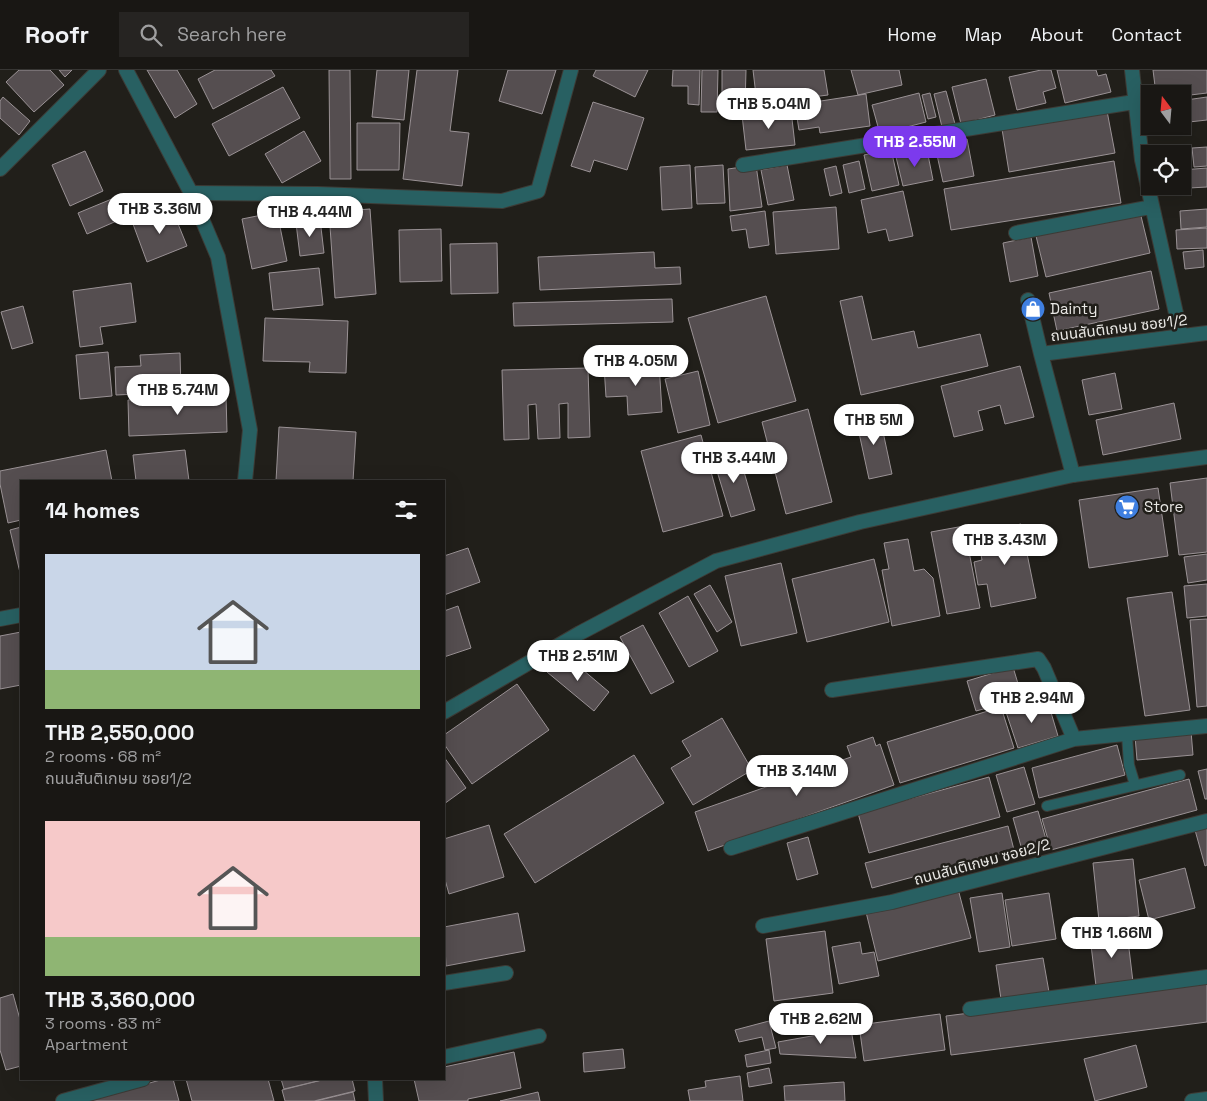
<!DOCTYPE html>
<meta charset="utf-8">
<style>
:root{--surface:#191714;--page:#262422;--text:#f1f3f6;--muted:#9f9fa0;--line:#373634;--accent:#7c3aed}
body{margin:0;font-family:"Space Grotesk","Noto Sans Thai",sans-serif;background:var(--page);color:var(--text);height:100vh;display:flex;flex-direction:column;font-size:19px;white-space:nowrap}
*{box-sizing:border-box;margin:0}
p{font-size:16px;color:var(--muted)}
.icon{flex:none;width:28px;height:28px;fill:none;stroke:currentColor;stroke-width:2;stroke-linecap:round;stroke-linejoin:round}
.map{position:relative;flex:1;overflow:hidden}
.details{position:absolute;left:20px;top:410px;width:425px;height:600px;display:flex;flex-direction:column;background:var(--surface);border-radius:0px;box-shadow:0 5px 20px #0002,0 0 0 1px var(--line)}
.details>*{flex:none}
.needle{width:32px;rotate:344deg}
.buttons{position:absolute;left:1141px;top:15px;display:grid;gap:10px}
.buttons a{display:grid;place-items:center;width:50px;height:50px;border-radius:0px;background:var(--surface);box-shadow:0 5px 20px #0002,0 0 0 1px var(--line);font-size:25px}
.price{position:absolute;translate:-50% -42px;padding:0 11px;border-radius:18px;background:#fff;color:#222;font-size:16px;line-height:32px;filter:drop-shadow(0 1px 2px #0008)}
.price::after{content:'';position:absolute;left:50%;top:30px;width:15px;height:11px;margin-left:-8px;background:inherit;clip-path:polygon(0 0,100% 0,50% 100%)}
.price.active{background:var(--accent);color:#fff}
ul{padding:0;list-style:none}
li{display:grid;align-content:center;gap:10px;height:265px;padding:0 25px}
li span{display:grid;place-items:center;height:155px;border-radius:0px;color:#555}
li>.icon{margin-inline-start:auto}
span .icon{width:90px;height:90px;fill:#fffc;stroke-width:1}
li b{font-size:21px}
h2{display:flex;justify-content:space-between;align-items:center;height:60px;padding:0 25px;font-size:21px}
header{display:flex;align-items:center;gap:30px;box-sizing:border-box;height:70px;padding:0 25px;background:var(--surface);border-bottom:1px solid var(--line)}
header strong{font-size:24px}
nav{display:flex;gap:28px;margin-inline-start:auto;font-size:18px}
.search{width:350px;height:45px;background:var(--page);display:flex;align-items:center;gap:12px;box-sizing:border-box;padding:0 18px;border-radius:0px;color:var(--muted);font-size:19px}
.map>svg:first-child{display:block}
.building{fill:#554e50;stroke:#9a9295}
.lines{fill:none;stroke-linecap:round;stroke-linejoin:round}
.service-casing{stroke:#3d3b36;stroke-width:12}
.minor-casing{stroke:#3d3b36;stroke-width:16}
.tertiary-casing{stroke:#3d3b36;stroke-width:16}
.service{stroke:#286062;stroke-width:10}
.minor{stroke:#286062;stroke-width:14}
.tertiary{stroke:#286062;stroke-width:14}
.labels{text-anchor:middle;stroke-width:5;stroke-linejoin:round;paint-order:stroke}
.poi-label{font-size:15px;fill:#e9e8e5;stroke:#211f1a;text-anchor:start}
.street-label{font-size:15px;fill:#e9e8e5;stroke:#211f1a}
</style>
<header>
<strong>Roofr</strong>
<div class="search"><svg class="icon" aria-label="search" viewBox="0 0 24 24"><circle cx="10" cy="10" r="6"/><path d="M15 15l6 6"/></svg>Search here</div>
<nav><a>Home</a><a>Map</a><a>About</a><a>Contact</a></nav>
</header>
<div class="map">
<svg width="1207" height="1031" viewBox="0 0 1207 1031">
<rect width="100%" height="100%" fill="#211f1a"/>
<path class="building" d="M19,0h31l14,15 -30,27 -28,-30z
M59,0h13l-7,7z
M147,0h30l20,34 -22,14z
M215,0h56l4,6 -62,33 -15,-30z
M329,0h21l1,109h-21z
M377,0h32l-5,50 -32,-3z
M417,0h41l-8,61 19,2 -7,53 -59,-7z
M508,0h48l-14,44 -43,-13z
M596,0h52l-13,27 -42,-21z
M673,0h27l-1,35 -11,-1v-18h-16z
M702,0h16l-1,42h-16z
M722,0h24l-1,37h-23z
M753,0h71l4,25 -71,9z
M851,0h48l3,15 -44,10z
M1041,0h10l5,18 -13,4 3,11 -29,7 -8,-33z
M1057,0h39l2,6 8,-2 5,18 -46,11z
M1153,0h54v23l-25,3v-2h-26z
M986,9l9,36 -34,9 -9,-37z
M283,17l17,31 -71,38 -17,-32z
M946,21l9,33 -13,3 -8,-33z
M919,23l7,29 -46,12 -8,-29z
M930,23l6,24 -8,2 -6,-24z
M866,24l4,32 -50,7 -1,-6 -20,3 -4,-25z
M3,27l27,24 -11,14 -19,-17v-17z
M1207,27v23l-18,2 -3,-22z
M593,32l51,16 -17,52 -33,-10 -4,12 -19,-6z
M791,40l4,35 -49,5 -4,-35z
M1107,41l8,42 -106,19 -7,-43z
M357,53h43l-1,47h-42z
M304,61l17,30 -39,22 -17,-29z
M967,69l7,37 -31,6 -8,-36z
M1207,77v19l-13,1 -2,-19z
M891,79l8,36 -27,6 -8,-36z
M927,80l6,30 -30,6 -7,-29z
M85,81l18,40 -33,15 -18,-41z
M859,91l6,28 -16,4 -6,-28z
M1114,91l7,42 -170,27 -7,-41z
M690,95l2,43 -30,2 -2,-43z
M723,95l2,38 -28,1 -2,-37z
M756,95l6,42 -32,4 -2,-42z
M787,95l7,35 -26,5 -7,-35z
M836,96l6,27 -12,3 -6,-27z
M1207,98v19l-36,2v-3h11v-16z
M903,121l10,45 -24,5 -3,-12 -18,4 -7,-33z
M119,126l9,20 -41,18 -9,-21z
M836,137l3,42 -63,5 -3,-42z
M172,139l15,37 -40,16 -14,-38z
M370,139l6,85 -41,4 -6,-86z
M1207,139v18l-26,2 -1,-18z
M765,141l4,34 -20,3 -3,-19 -14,2 -2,-15z
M277,142l10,49 -35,8 -10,-50z
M1140,142l10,41 -104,24 -10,-41z
M320,149l4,34 -24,3 -4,-33z
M1207,158v20l-30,1 -1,-19z
M441,159l1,52 -42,1 -1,-52z
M1031,167l7,39 -28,6 -7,-39z
M497,173l1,50 -47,1 -1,-50z
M1203,180l1,17 -19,2 -2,-17z
M654,182l1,16 25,-1 1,17 -141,6 -2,-33z
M319,198l4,37 -50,5 -4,-37z
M1151,201l8,38 -102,22 -8,-38z
M131,213l5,39 -36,5 3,17 -23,3 -7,-56z
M766,226l30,105 -78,22 -30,-105z
M862,226l10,44 42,-9 4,17 62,-14 8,32 -127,29 -21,-94z
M672,229l1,23 -159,4 -1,-23z
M23,236l10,37 -21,6 -11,-37z
M265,248l83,3 -2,52 -37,-1 1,-10 -47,-1z
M108,282l4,44 -32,3 -4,-44z
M180,283l1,39 -65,3 -1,-28 26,-1 -1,-11z
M659,293l3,49 -34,3 -1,-19 -21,1 -2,-31z
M1020,296l14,51 -29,7 -5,-19 -22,6 5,19 -29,7 -13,-51z
M588,298l2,69 -22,1v-35l-9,1 1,34 -22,1 -2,-35 -8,1 1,34 -25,1 -2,-70z
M698,301l12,54 -32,8 -13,-54z
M1115,303l7,36 -33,6 -7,-35z
M226,326l1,36 -98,4 -1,-36z
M1174,333l7,36 -78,16 -7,-35z
M808,339l24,93 -46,12 -24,-92z
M879,343l13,61 -23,5 -13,-60z
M279,357l77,5 -3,49h-77z
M701,365l22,81 -60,16 -22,-81z
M106,380l6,31h-91v39l-13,3 -8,-39v-13z
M185,380l4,31h-53l-3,-26z
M738,381l17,59 -24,7 -18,-59z
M1207,408v74l-28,3 -9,-72z
M1158,418l10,68 -79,12 -10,-68z
M1021,454l15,74 -45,9 -4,-23 -9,1 -4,-23 8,-2 -5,-27z
M964,456l16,82 -33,6 -16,-82z
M21,457v50l-11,-47z
M908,469l6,32 10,-2 9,9 7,38 -48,10 -10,-56 7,-1 -5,-26z
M468,478l12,34 -36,13v-39z
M1207,484v26l-19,3 -4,-26z
M874,489l15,63 -82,20 -15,-63z
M781,493l16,70 -56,13 -16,-70z
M1207,514v32l-20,2 -3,-32z
M710,515l22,37 -15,10 -23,-38z
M1172,522l18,118 -45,6 -18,-118z
M688,526l30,55 -29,16 -30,-54z
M458,536l13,42 -27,9v-46z
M1207,549v87l-10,1 -7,-87z
M643,555l31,57 -23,12 -31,-57z
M21,562v53l-21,4v-53z
M563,583l46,39 -15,19 -47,-39z
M1013,597l6,20 -9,3 3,11 -37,10 -9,-30z
M517,614l32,46 -77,54 -28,-40v-9z
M1047,629l11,37 -40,12 -12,-36z
M1001,637l13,41 -114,35 -13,-41z
M722,648l30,52 -59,35 -22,-37 20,-12 -9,-15z
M1191,661l2,24 -56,5 -2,-24z
M873,667l3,9 4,-2 14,41 -186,66 -13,-39 156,-55 -4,-11z
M1117,675l8,30 -86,23 -7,-30z
M634,685l30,48 -129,80 -31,-49z
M444,687l22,31 -22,16z
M1024,697l11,37 -28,8 -11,-37z
M1207,699v30h-2l-7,-28z
M989,707l11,40 -131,36 -11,-40z
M1189,709l8,31 -146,40 -9,-31z
M1038,741l9,32 -25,7 -9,-32z
M489,755l15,52 -55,17 -5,-18v-37z
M1008,756l6,24 -142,38 -7,-25z
M1207,757v38l-2,1 -10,-36z
M808,767l10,37 -21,6 -10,-37z
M1133,789l6,57 -40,5 -6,-58z
M1185,798l10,40 -46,12 -10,-40z
M958,819l13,49 -93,23 -12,-49z
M1002,823l8,54 -31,5 -9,-54z
M1049,823l7,46 -44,7 -7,-46z
M518,843l7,38 -79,15 -2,-39z
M825,861l8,62 -59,8 -8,-62z
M1127,862l6,50 -37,4 -6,-49z
M860,872l2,12 12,-2 5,24 -40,8 -7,-37z
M1043,888l6,34 -48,7 -5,-34z
M1207,913v39l-256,33 -5,-39z
M13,924l8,29v43l-15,4 -6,-20v-52z
M940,944l5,36 -81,11 -5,-36z
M769,951l7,27 -11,2 -3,-13 -23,5 -4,-12z
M851,959l5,29 -76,-4 -2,-12z
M1136,975l11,42 -52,14 -11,-42z
M623,979l2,19 -41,4 -1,-19z
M769,980l2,13 -24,4 -2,-12z
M514,982l7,36 -53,11v2h-49l-5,-22h30v-12z
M769,998l3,15 -23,4 -2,-14z
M740,1006l3,25h-53l-2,-11 18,-3 -1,-6z
M164,1009h9l6,22h-95z
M186,1009h82l6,22h-82z
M281,1009h45l-42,10z
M326,1009h26l3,12 -41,10h-29l-3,-11z
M844,1012l1,19h-60l-1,-15z
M353,1022l2,9h-39z
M538,1022l2,9h-40z"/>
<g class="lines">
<defs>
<path id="service" d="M1127,664l2,31 6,20
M1047,736l133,-31"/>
<path id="minor" d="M1132,0l10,90 39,176
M743,95l391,-63
M0,99l99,-99
M191,123l127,1 184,7 36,-10 33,-121
M1016,163l135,-26
M1028,230l13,54
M1073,405l-32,-121 166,-21
M832,620l206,-31 6,9 30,71
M731,778l343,-109 133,-13
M763,856l129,-24 315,-81
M444,913l62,-10
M970,939l237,-32
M444,987l95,-21
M375,1009l1,22
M63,1031l80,-22
M1192,1031l15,-2"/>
<path id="tertiary" d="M126,0l65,123 27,64 32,173 -5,51
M0,549l21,-4
M444,642l136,-79 136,-72 144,-39 213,-47 134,-18"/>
</defs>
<use href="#service" class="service-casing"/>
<use href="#minor" class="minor-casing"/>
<use href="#tertiary" class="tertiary-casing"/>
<use href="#service" class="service"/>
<use href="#minor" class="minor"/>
<use href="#tertiary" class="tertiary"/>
</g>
<defs>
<symbol id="shop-disc" viewBox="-11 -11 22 22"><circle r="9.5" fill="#3f7fe0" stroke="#211f1a"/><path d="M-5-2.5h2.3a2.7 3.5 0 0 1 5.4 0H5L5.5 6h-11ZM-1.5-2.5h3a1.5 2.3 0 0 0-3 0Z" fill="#fff"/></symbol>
<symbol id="supermarket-disc" viewBox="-11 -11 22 22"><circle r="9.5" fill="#3f7fe0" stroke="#211f1a"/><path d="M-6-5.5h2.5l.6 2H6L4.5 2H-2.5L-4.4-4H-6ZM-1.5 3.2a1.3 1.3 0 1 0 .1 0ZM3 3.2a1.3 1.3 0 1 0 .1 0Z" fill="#fff"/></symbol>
</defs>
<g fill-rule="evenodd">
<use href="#shop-disc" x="1019" y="225" width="28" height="28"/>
<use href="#supermarket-disc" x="1113" y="423" width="28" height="28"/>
</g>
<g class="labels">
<g class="poi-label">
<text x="1050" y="244">Dainty</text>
<text x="1144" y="442">Store</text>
</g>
<g class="street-label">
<text transform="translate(1119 258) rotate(-7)" y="5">ถนนสันติเกษม ซอย1/2</text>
<text transform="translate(982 792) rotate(-15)" y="5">ถนนสันติเกษม ซอย2/2</text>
</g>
</g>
</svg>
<div class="buttons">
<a><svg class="needle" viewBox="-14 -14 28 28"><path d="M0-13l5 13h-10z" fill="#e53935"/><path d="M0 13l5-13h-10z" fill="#9f9fa0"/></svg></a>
<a><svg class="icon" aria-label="locate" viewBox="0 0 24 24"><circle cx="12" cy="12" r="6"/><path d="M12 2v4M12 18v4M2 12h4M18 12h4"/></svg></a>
</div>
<b class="price" style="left:769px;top:60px">THB 5.04M</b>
<b class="price active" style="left:915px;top:98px">THB 2.55M</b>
<b class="price" style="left:160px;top:165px">THB 3.36M</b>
<b class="price" style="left:310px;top:168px">THB 4.44M</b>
<b class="price" style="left:636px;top:317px">THB 4.05M</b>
<b class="price" style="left:178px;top:346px">THB 5.74M</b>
<b class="price" style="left:874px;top:376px">THB 5M</b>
<b class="price" style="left:734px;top:414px">THB 3.44M</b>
<b class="price" style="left:1005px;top:496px">THB 3.43M</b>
<b class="price" style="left:578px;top:612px">THB 2.51M</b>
<b class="price" style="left:1032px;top:654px">THB 2.94M</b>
<b class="price" style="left:797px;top:727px">THB 3.14M</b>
<b class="price" style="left:1112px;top:889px">THB 1.66M</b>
<b class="price" style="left:821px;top:975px">THB 2.62M</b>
<section class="details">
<h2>14 homes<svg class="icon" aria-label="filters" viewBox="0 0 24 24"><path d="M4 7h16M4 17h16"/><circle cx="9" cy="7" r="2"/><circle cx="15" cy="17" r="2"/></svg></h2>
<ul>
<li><span style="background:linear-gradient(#c9d6e8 75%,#8fb573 0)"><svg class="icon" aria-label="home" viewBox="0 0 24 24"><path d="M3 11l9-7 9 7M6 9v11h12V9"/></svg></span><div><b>THB 2,550,000</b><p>2 rooms · 68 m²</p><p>ถนนสันติเกษม ซอย1/2</p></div></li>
<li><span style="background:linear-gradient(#f6c9c9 75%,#8fb573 0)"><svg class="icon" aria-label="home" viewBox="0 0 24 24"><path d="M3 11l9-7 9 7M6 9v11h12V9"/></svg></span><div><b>THB 3,360,000</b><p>3 rooms · 83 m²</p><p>Apartment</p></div></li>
</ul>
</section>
</div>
